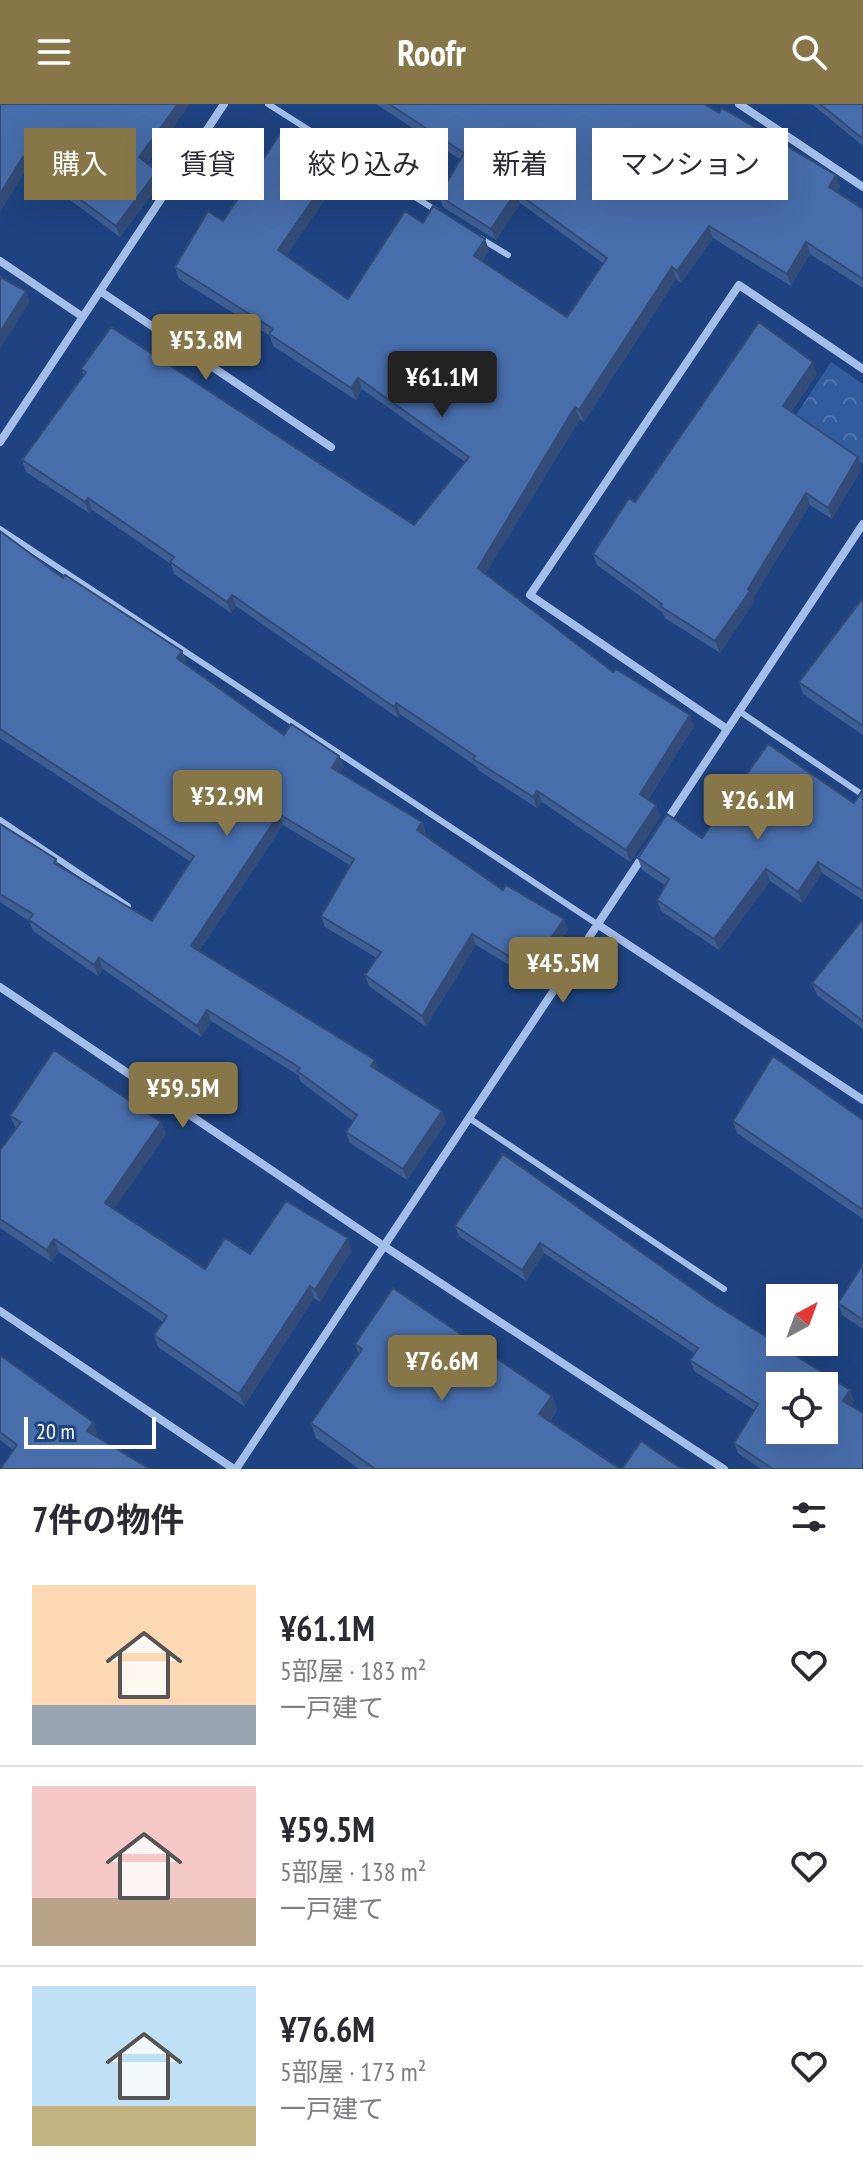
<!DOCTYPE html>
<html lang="ja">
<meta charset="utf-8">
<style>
:root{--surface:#fff;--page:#f7f7f7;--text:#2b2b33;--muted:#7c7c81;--line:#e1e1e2;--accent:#877748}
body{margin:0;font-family:"PT Sans Narrow","Noto Sans JP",sans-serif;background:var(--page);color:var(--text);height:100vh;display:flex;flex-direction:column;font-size:30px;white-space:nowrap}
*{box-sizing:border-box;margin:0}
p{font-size:26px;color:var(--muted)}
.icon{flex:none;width:44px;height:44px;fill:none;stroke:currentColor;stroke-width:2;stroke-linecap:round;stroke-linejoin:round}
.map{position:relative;height:1365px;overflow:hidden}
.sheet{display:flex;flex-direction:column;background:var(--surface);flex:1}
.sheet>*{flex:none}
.top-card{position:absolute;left:24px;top:24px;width:816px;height:72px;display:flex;gap:16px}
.needle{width:52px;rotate:41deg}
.buttons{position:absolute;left:766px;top:1180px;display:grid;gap:16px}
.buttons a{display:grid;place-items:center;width:72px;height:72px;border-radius:0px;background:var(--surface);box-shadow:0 8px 32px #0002;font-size:40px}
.scale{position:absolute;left:24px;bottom:20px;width:132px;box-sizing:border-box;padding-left:8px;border:4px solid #fff;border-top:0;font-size:22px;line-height:28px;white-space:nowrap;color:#fff;-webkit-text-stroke:6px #1e4380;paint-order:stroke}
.price{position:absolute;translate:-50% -68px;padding:0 18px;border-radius:8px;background:var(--accent);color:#fff;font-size:26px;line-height:52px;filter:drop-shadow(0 2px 4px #0008)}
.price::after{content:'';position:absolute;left:50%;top:48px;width:24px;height:18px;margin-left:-12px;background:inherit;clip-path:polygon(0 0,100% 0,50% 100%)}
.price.selected{background:#222;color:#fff}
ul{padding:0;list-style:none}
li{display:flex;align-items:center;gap:24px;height:200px;padding:0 32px}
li+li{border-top:2px solid var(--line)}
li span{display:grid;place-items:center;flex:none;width:224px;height:160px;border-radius:0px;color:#555}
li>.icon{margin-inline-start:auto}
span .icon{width:96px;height:96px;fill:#fffc;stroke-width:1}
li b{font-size:34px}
h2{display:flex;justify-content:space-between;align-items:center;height:96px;padding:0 32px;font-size:34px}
.pill{padding:0 28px;border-radius:0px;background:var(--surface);box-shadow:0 8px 32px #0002;font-size:28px;line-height:72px}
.pill.selected{background:var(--accent);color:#fff}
header{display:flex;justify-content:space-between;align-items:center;height:104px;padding:0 32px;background:var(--accent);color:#fff;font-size:36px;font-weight:700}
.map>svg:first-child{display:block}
.park{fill:url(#park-crowns)}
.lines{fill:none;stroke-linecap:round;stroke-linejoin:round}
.lane{stroke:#a3bee8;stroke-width:6}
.street{stroke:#a3bee8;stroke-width:8}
.wall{fill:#3d5e92}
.shaded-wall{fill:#324c77}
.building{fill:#476daa;stroke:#324c77;stroke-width:2;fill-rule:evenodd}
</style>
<header><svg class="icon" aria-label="menu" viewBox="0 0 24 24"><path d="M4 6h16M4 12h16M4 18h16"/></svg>Roofr<svg class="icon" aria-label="search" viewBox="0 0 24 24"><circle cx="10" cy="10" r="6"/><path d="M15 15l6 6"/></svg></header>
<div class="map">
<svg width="863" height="1365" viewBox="0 0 863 1365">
<defs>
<pattern id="park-crowns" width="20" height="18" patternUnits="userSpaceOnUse" patternTransform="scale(2)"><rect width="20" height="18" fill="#325c9e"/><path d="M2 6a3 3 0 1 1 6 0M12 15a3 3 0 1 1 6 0" fill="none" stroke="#5174ad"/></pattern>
</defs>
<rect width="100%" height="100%" fill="#1e4380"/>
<path class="park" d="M831,258l32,22v80l-69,-46z"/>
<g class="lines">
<path class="lane" d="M268,0l169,107
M480,134l28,17
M0,425l597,395
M739,607l124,84
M0,716l128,86
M469,1014l255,171"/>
<path class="street" d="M739,0l124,83
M0,157l83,56
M100,187l231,156
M0,338l224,-338
M727,625l-197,-134 209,-310 124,84
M666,718l197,-298
M597,820l266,176
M0,883l384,259 340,223
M0,1207l234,158
M236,1365l409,-616"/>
</g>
<path class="wall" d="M0,0h190l-43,59 14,19 -41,55 -93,-69 -27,44z
M376,0h328l132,71 4,12 -3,5 26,17v79l-53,-34 -19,32 -78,-48 -32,45 -5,-4 -92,143 -4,-3 -95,155 128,98 81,54 -46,74 8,5 4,12 -30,45 -88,-60 -5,6 -59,-38 -2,-4 -76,-52 -2,4 -162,-112 -5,7 -57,-39 -3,-10 -79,-54 -3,3 -63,-41 -4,-12 62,-84 -3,-7 333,156 51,-63 -103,-73 -6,11 -83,-54 -3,-10 -91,-57 -4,-12 48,-46 117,-44 -54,79 62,43 75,-76 66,27 -7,11 85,56 36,-54 -83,-60 -24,37 -53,-33 -4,-11 22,-36z
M812,0h51v42z
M817,270l-26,38 71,56 -30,51 -22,-14 -57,93 1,4 -34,51 -55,-35 -3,-6 -65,-47 -4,-11 42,-52z
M0,427l63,47 119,73 4,11 -1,2 99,71 55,21 5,11 -4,6 82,49 4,12 -1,2 78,54 61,29 4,11 -34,50 -58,-35 -50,82 -57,-41 -4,-11 12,-17 -52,-31 -4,-11 29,-51 -67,-40 -84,126 176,109 4,11 63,40 4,11 -39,58 -57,-37 -4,-11 7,-11 -52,-39 -3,-7 -87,-54 -10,16 -98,-68 -5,7 -65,-45 -4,-10 -29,-19v-78l56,35 3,7 93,55 39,-59 -191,-124z
M863,494v137l-60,-41 -4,-12z
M863,685v111l-41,-27 -20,30 -32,-22 -51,69 -58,-39 -4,-11 8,-15 -23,-15 -4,-12 64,-20 152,-35z
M863,815v110l-46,-34 -5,-12z
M10,1012l151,6 5,12 -52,75 91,60 45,-15 102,-4 -32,52 -6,-4 -70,108 -86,-59 -4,-12 9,-13 -104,-70 -8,10 -51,-34v-78l16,-21z
M863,1016v99l-126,-86 -4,-12z
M503,1050l207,147 140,89 4,11 -3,5 12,63h-102l-23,-16 -4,-10 20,-33 -60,-39 -4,-11 4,-7 -150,-100 -18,28 -67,-45 -4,-10z
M863,1160v65l-21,-14 -4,-12z
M355,1240l197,52 5,14 -7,11 70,48h-261l-43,-31 -5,-15 48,-69z
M0,1251l93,67 4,11 -2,3 -82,14 -13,-10z"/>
<path class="shaded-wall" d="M178,0h12l-47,64 -4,-11z
M23,53l4,11 -27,44v-18z
M336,62l4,11 -58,85 -4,-12z
M157,67l4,11 -41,55 -4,-11z
M836,71l4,12 -7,11 -4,-11z
M516,88l4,11 -24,37 -5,-11z
M709,122l4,12 -32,45 -4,-12z
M485,135l4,11 -11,17 -4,-11z
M806,138l4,12 -19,32 -4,-12z
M672,163l4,12 -92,143 -5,-12z
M26,187l4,11 -30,47v-17z
M813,258l4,12 -30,43 -4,-11z
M358,274l4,11 -6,11 -5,-12z
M575,303l5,12 -98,161 -4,-12z
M858,353l4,11 -30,51 -4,-11z
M806,389l4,12 -57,93 1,4 -34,51 -5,-12z
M88,394l4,12 -3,3 -4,-11z
M232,491l4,11 -5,7 -4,-11z
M182,547l4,11 -5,8 -4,-12z
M396,599l4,11 -2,4 -4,-11z
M690,611l4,11 -50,80 -4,-12z
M339,652l5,11 -8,12 -4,-11z
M537,687l5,11 -5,6 -4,-11z
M656,701l4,12 -30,45 -4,-12z
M279,710l4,11 -88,132 -4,-11z
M422,718l4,12 -5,7 -4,-11z
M818,758l4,11 -20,30 -4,-11z
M766,765l4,12 -51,69 -5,-11z
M564,815l4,11 -34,50 -4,-11z
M472,830l4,11 -50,82 -4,-11z
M99,854l4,11 -5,7 -4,-11z
M207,906l4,11 -10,16 -4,-11z
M375,956l4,11 -8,-5z
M442,1007l4,11 -39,58 -4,-11z
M161,1018l5,12 -56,81 -5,-12z
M348,1134l4,12 -32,52 -5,-12z
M54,1135l5,13 -8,10 -4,-12z
M540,1139l4,10 -18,28 -4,-11z
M310,1182l4,12 -70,108 -5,-12z
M850,1286l4,11 -7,11 -4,-11z
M552,1292l5,14 -13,18 -5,-14z
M93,1318l4,11 -6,10 -4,-12z"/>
<path class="building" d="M0,0h178l-39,53 18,14 -41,55 -93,-69 -23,37z
M389,0h315l15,9 3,-5 114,67 -7,12 34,22v70l-57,-37 -19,32 -78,-48 -32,45 -5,-4 -93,143 -4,-3 -97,161 135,104 3,-3 74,46 -50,79 16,11 -30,45 -89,-59 -4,6 -60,-38 2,-3 -79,-53 -2,4 -162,-112 -5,7 -57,-40 4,-5 -86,-59 -3,4 -63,-42 64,-88 -5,-3 30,-42 303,198 55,-68 -111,-79 -7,10 -82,-54 4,-5 -98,-62 33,-56 15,10 58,-89 55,34 -58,84 70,49 57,-88 18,12 10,-17 52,33 -11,17 93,61 40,-59 -91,-66 -25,37 -52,-33 25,-43z
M820,0h43v35z
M0,173l26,14 -26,41z
M759,218l54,40 -30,44 75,51 -30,51 -22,-15 -58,96 2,2 -35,50 -55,-35 2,-2 -69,-50 36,-56 6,4z
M0,427l63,47 2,-3 117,76 -5,7 107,77 7,-11 48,32 -7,12 90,54 -5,8 86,60 3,-5 58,34 -34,50 -58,-35 -50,82 -57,-41 16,-23 -60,-36 33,-57 -75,-45 -88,132 184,114 -4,6 71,45 -39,58 -57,-37 11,-17 -60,-44 3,-3 -93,-58 -10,16 -98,-68 -5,7 -65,-45 4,-6 -33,-20v-70l56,35 -2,4 98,58 42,-65 -194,-127z
M863,494v128l-64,-44z
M768,640l86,59 9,-14v102l-45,-29 -20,30 -32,-23 -52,70 -57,-39 12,-21 -31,-21 29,-44 35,24z
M863,815v102l-51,-38z
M54,946l107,72 -56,81 100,66 20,-31 25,16 36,-53 62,37 -33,52 -5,-4 -71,108 -85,-59 13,-19 -113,-77 -7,11 -47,-31v-69l21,-28 -11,-6z
M773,952l90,64v90l-130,-89z
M503,1050l207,147 140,89 -7,11 20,12v56h-90l-39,-26 24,-39 -68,-44 8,-12 -158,-105 -18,27 -67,-44zM780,1282h44v44h-44z
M863,1160v56l-25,-17z
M393,1184l159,108 -13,18 81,55h-245l-64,-46 51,-74 -7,-5z
M0,1251l93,67 -6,9 63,38h-150l17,-24 -17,-13z
M641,1337l41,28h-60z"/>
</svg>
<div class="buttons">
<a><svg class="needle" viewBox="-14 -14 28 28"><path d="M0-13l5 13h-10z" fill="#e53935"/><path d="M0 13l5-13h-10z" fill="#7c7c81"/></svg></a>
<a><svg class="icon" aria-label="locate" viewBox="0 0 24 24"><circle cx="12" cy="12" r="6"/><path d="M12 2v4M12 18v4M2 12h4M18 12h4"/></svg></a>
</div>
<div class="scale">20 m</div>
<b class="price" style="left:206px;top:278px">¥53.8M</b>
<b class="price selected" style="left:442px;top:315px">¥61.1M</b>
<b class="price" style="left:227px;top:734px">¥32.9M</b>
<b class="price" style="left:758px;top:738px">¥26.1M</b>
<b class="price" style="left:563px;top:901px">¥45.5M</b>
<b class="price" style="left:183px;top:1026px">¥59.5M</b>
<b class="price" style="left:442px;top:1299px">¥76.6M</b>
<div class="top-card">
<a class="pill selected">購入</a>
<a class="pill">賃貸</a>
<a class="pill">絞り込み</a>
<a class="pill">新着</a>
<a class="pill">マンション</a>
</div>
</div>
<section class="sheet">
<h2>7件の物件<svg class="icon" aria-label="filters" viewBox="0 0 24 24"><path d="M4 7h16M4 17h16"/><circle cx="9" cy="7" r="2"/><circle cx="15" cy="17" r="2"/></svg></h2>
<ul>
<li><span style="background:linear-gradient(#ffd9b3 75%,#9aa5b1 0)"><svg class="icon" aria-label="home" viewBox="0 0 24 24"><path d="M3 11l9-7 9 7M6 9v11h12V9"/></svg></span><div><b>¥61.1M</b><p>5部屋 · 183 m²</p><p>一戸建て</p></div><svg class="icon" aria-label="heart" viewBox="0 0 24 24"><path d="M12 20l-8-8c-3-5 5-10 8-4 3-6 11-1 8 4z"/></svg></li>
<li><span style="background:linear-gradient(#f6c9c9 70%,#b9a48a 0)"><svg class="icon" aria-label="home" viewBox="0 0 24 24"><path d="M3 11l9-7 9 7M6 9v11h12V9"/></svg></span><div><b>¥59.5M</b><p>5部屋 · 138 m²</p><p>一戸建て</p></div><svg class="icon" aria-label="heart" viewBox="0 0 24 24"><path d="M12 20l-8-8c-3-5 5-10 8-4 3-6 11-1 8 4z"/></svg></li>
<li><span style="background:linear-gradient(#bfe0f5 75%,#c2b280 0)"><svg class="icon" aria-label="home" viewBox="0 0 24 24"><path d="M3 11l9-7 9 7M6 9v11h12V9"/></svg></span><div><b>¥76.6M</b><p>5部屋 · 173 m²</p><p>一戸建て</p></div><svg class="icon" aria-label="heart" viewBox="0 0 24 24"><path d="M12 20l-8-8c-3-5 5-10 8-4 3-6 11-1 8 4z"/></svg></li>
</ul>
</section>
